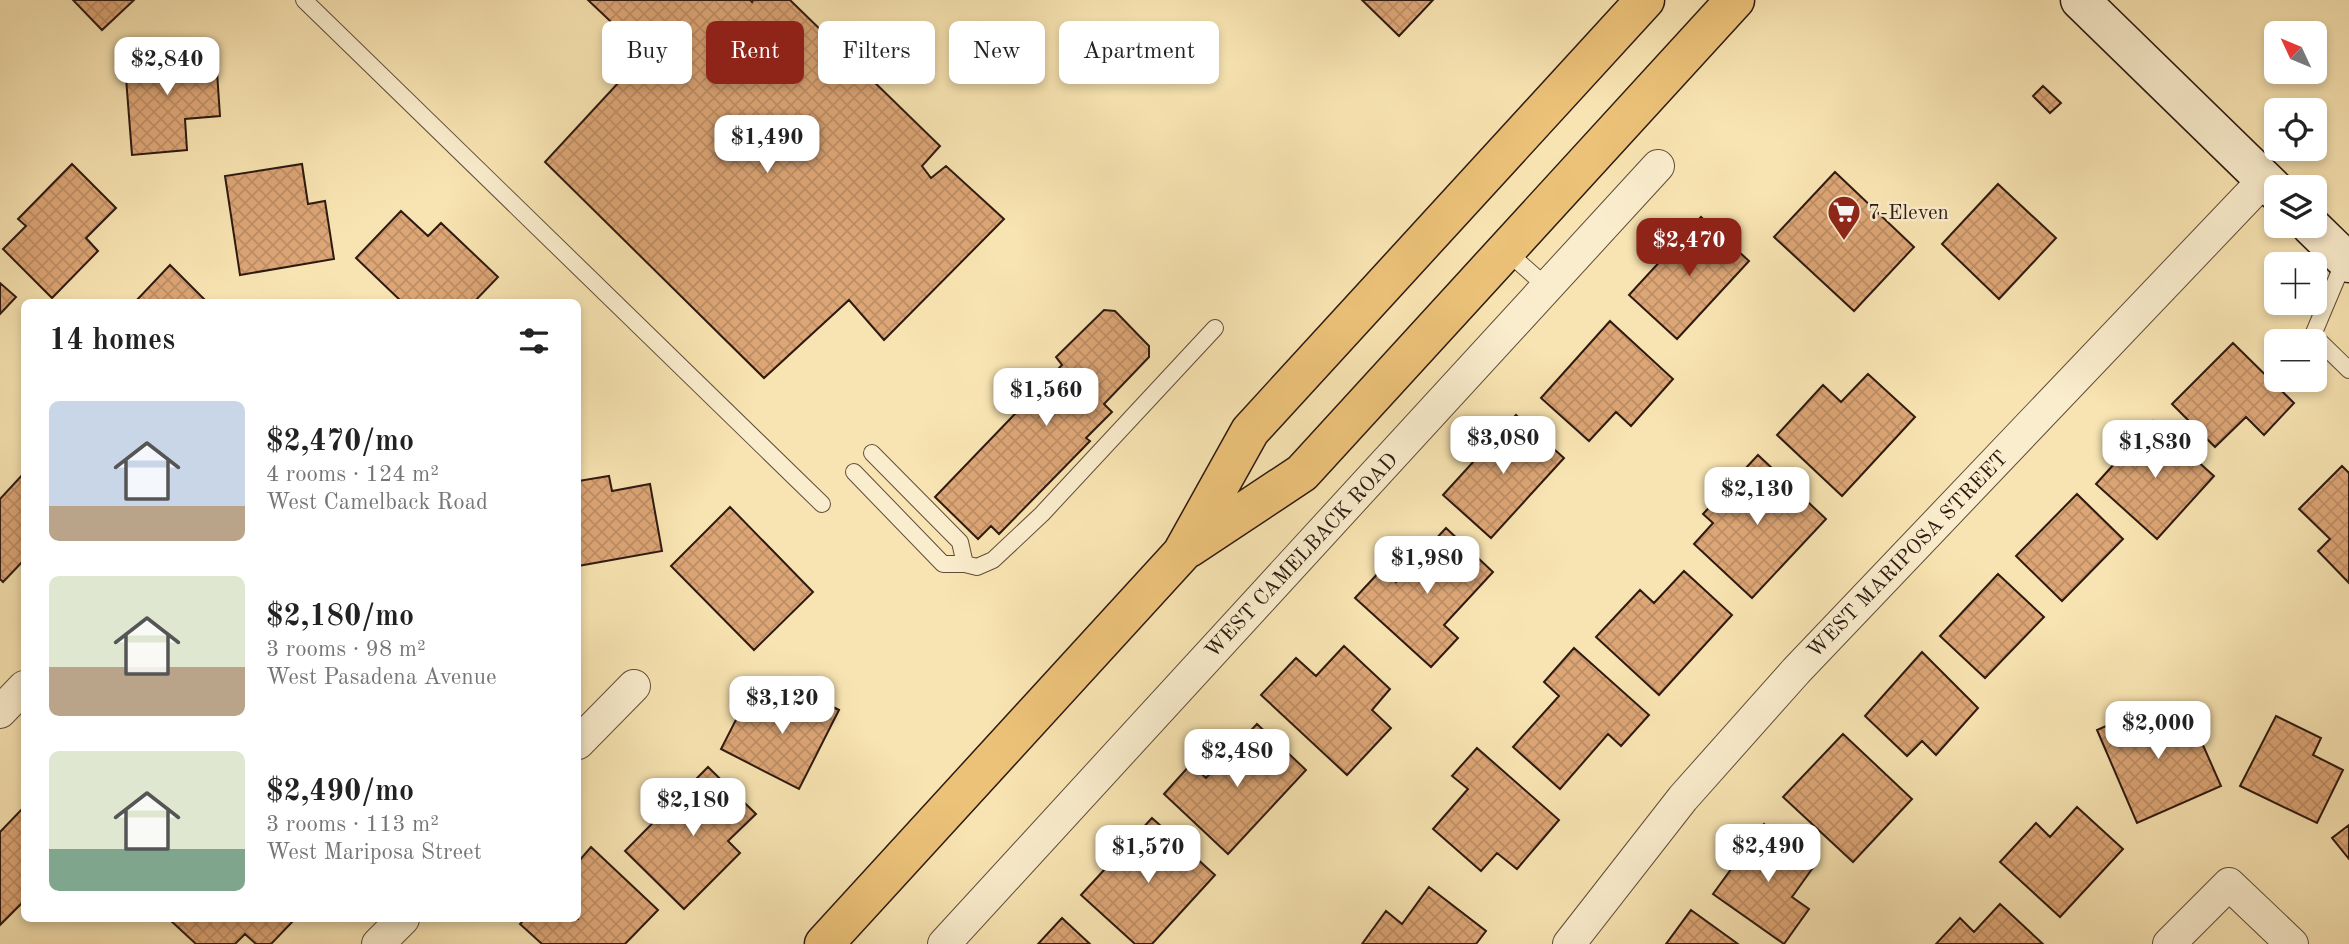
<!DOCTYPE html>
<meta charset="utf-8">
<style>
:root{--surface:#fff;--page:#f6f6f6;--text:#222;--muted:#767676;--accent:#8f2418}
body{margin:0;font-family:"Old Standard TT",serif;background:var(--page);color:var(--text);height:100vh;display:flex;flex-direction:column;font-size:26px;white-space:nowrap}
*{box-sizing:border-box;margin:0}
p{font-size:23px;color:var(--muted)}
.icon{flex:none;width:38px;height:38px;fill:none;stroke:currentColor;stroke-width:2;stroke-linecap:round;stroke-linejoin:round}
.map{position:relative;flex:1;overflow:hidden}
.side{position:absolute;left:21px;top:299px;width:560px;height:623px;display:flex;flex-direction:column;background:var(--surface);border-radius:10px;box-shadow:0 4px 10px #0003}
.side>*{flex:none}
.top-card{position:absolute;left:602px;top:21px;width:665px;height:63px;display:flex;gap:14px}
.needle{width:46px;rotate:314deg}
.buttons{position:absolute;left:2264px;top:21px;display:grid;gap:14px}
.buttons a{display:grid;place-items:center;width:63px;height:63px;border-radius:10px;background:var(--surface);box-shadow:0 4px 10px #0003;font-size:35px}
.price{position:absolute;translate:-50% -60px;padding:0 16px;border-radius:14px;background:#fff;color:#222;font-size:23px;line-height:46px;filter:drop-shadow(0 2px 4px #0008)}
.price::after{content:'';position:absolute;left:50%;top:42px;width:21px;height:16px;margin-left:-10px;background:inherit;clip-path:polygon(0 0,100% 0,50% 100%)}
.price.active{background:var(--accent);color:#fff}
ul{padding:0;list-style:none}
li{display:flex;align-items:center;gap:21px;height:175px;padding:0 28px}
li span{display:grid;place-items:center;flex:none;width:196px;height:140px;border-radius:10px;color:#555}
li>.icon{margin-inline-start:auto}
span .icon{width:84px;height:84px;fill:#fffc;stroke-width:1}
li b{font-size:30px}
h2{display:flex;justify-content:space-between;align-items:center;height:84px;padding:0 28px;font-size:30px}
.chip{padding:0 24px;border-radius:10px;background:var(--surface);box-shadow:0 4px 10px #0003;font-size:24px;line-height:63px}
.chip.active{background:var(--accent);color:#fff}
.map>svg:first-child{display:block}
.building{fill:url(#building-cross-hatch);stroke:#2e1a11;stroke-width:2}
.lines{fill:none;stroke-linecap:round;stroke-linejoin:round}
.service-casing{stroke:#604c39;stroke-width:18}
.minor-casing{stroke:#604c39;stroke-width:34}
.secondary-casing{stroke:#2e1a11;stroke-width:41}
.primary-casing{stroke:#2e1a11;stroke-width:41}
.service{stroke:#faedcd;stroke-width:16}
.minor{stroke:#faedcd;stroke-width:32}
.secondary{stroke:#faedcd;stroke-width:38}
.primary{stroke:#ecc279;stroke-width:38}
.labels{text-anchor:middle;stroke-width:5;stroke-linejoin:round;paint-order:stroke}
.poi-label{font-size:21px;fill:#2e1a11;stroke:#faedcd;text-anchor:start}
.street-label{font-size:21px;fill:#2e1a11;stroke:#faedcd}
</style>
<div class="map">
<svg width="2349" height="944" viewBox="0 0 2349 944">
<defs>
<pattern id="building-cross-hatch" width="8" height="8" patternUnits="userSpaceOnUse" patternTransform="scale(1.75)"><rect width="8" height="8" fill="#dda676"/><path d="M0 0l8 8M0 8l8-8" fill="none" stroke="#be8e65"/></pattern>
</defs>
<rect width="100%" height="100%" fill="#f8e4b2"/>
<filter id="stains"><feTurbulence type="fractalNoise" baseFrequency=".00286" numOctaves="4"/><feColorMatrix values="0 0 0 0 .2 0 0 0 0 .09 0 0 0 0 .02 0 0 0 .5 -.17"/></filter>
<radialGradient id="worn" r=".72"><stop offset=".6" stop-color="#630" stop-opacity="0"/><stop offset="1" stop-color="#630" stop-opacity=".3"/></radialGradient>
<path class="building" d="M73,0h61l-32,30z
M588,0h162l2,2 1,-2h37l150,146 -18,20 9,12 15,-12 58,53 -120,121 -35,-40 -85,78 -219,-216 100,-108z
M1362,0h71l-34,36z
M200,46l2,27 15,-1 3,44 -35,3 2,31 -55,5 -8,-103z
M2043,86l18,17 -11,10 -17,-17z
M72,164l44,44 -30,30 12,13 -46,47 -49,-49 23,-23 -8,-7z
M302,164l6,40 17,-3 9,58 -94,16 -15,-99z
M1835,172l79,75 -60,64 -80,-74z
M1998,184l58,54 -57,61 -57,-55z
M401,211l27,25 13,-13 57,54 -25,26h-70l-47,-45z
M1701,217l48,44 -72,78 -48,-44z
M170,265l38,38h-74z
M0,283l16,14 -16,17z
M1104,310l11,1 34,35v11l-45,47 8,8 -26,26 4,3 -91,93 -8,-8 -13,13 -43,-42 127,-132 -6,-8z
M1610,321l63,58 -42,47 -15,-14 -27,29 -48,-43z
M2233,343l61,60 -30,32 -18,-18 -31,30 -43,-43z
M1868,374l47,43 -73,79 -65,-61 46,-50 18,17z
M1516,415l48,43 -73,80 -48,-43z
M2153,421l61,55 -57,63 -61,-55z
M1758,455l68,64 -74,79 -58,-54 19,-21 -10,-9z
M2342,466l7,7v110l-31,-32 12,-12 -31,-30z
M24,473v87l-21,22 -3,-3v-80z
M609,476l3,15 38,-7 12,67 -84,15v-85z
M2077,494l46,45 -61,62 -46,-45z
M730,507l83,85 -59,58 -83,-84z
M1446,528l47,44 -49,53 14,13 -27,29 -76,-69 27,-29 14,13z
M1684,571l48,44 -73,80 -63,-58 44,-47 14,13z
M1998,574l46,43 -59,61 -45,-42z
M1344,646l46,43 -18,21 19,18 -44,47 -86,-80 35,-37 20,18z
M1574,648l75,67 -28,31 -13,-12 -48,55 -47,-42 46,-51 -15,-14z
M1922,652l56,56 -42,47 -14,-14 -15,15 -42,-40z
M789,684l50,26 -40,79 -78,-40 24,-47 27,14z
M2158,703l8,18 22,-10 33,75 -84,37 -40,-93z
M2276,716l45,22 -8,17 30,15 -26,53 -77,-37z
M1257,724l49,46 -78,84 -64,-60 27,-30 15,14z
M1843,734l69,65 -59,63 -70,-65z
M1477,748l82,72 -42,49 -20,-16 -16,18 -48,-42 35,-40 -16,-13z
M708,767l48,47 -28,27 12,12 -56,56 -59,-58z
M2077,807l46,42 -63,68 -60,-55 36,-39 14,14z
M22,809l2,3v92l-1,-2 -23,23v-93z
M1152,818l63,57 -63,69h-17l-54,-49z
M1764,824l53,38 -25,35 17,12 -25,35 -71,-50z
M2349,825v34l-17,-21z
M591,847l67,63 -33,34h-83l-22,-20 5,-5h53v-57z
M1429,887l57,44 -10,13h-114l24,-33 16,13z
M2000,904l43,40h-107l24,-26 14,14z
M1691,910l47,34h-72z
M1062,918l28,26h-52z
M169,919h126l-24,25h-15l-11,-10 -10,10h-39z"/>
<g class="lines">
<defs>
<path id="service" d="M304,0l518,504
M1505,250l42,37
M2345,259l-32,76 36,35
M872,453l88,89 5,22
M854,472l89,92h22l12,3 16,-7 49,-46 173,-186"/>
<path id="minor" d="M0,712l24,-25
M578,743l56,-57
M378,944l25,-25
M944,944l714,-778
M1569,944l114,-146 113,-127 468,-491
M2169,944l60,-60 63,60"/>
<path id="secondary" d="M2080,0l197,192
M2311,226l38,37"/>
<path id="primary" d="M1189,548l113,-75 433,-473
M824,944l358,-391 68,-122 395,-431"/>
</defs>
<use href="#service" class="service-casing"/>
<use href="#minor" class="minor-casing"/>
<use href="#secondary" class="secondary-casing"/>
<use href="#primary" class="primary-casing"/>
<use href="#service" class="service"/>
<use href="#minor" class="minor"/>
<use href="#secondary" class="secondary"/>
<use href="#primary" class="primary"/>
</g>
<defs>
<symbol id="supermarket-pin" viewBox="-11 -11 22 30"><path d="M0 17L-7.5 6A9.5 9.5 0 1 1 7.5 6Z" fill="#8f2418" stroke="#faedcd"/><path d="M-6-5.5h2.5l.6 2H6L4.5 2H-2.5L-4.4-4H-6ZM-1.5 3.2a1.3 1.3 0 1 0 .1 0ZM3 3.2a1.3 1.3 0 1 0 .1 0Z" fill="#fff"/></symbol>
</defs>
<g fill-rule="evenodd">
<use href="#supermarket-pin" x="1825" y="193" width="38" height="52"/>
</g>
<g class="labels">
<g class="poi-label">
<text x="1868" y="219">7-Eleven</text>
</g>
<g class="street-label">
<text transform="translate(1907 554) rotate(-46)" y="7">WEST MARIPOSA STREET</text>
<text transform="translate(1301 555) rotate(-47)" y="7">WEST CAMELBACK ROAD</text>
</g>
</g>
<rect width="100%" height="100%" filter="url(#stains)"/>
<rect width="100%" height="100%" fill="url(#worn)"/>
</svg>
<div class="buttons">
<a><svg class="needle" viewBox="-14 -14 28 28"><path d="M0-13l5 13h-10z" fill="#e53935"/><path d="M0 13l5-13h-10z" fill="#767676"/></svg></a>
<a><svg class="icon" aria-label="locate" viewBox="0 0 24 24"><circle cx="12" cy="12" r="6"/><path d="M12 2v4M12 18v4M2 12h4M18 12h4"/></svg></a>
<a><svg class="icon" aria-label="layers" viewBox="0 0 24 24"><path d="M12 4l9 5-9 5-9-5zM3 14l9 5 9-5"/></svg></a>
<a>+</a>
<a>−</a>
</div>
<b class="price" style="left:167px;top:97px">$2,840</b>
<b class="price" style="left:767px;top:175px">$1,490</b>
<b class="price active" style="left:1689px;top:278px">$2,470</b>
<b class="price" style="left:1046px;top:428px">$1,560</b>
<b class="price" style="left:1503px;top:476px">$3,080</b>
<b class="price" style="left:2155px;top:480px">$1,830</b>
<b class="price" style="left:1757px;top:527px">$2,130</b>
<b class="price" style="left:1427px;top:596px">$1,980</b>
<b class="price" style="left:782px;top:736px">$3,120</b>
<b class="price" style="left:2158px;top:761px">$2,000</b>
<b class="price" style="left:1237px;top:789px">$2,480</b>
<b class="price" style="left:693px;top:838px">$2,180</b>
<b class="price" style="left:1768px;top:884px">$2,490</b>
<b class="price" style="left:1148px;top:885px">$1,570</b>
<div class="top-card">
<a class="chip">Buy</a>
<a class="chip active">Rent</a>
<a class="chip">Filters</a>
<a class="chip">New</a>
<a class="chip">Apartment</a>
</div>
<section class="side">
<h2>14 homes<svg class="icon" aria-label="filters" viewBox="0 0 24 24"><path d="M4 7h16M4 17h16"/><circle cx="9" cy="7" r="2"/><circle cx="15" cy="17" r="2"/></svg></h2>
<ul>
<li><span style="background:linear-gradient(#c9d6e8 75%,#b9a48a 0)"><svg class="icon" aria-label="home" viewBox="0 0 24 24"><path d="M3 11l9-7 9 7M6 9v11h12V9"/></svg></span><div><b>$2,470/mo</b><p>4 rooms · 124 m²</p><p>West Camelback Road</p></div></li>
<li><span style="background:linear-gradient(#dfe7d0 65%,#b9a48a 0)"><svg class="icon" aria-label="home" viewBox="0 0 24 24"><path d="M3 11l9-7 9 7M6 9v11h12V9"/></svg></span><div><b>$2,180/mo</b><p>3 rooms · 98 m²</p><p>West Pasadena Avenue</p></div></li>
<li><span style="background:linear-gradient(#dfe7d0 70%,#7fa58c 0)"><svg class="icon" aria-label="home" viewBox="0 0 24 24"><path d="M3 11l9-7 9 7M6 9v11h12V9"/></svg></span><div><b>$2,490/mo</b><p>3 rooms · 113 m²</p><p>West Mariposa Street</p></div></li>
</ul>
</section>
</div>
